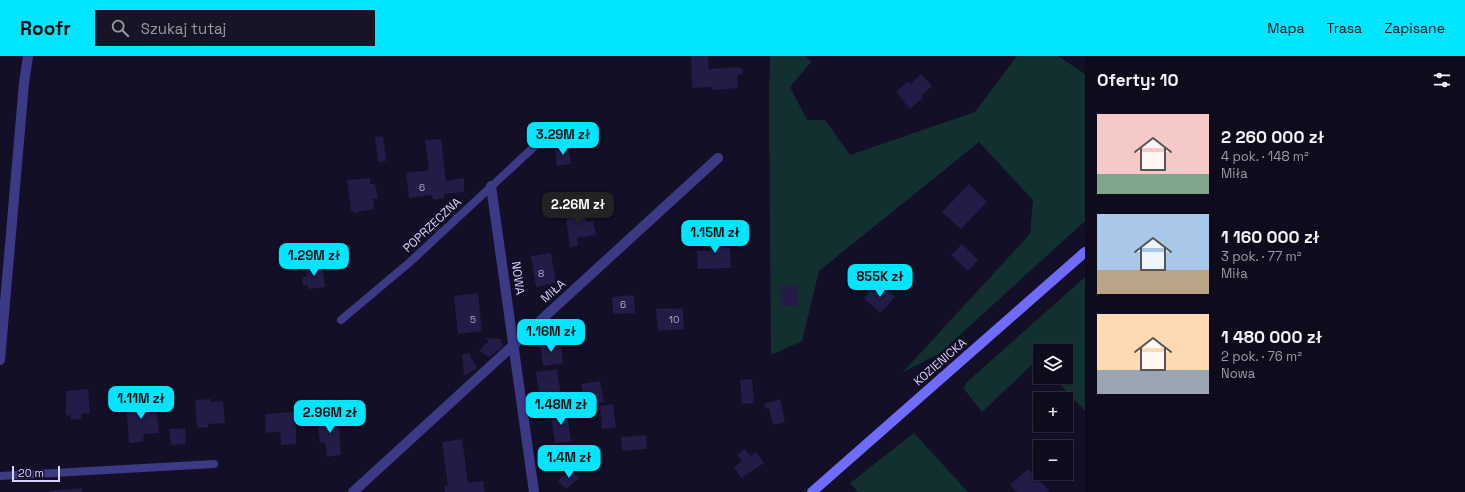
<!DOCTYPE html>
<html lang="pl">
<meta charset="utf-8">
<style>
:root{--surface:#0e0b1c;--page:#171425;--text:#f1f3f6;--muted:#9b9ba3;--line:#2e2b3b;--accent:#00e5ff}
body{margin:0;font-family:"Space Grotesk",sans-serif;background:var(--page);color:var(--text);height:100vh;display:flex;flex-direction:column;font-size:15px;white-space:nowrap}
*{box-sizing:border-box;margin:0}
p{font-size:13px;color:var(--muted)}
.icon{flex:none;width:22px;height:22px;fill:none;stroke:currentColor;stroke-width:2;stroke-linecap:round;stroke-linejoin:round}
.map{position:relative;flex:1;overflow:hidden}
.details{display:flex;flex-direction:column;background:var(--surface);width:380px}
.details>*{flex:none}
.tools{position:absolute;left:1033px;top:288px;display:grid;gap:8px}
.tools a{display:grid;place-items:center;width:40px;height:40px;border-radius:0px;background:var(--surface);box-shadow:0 1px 3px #0004,0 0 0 1px var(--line);font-size:20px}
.scale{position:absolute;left:12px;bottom:10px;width:48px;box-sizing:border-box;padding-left:4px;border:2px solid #d9d4ff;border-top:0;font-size:11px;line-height:14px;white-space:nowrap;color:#d9d4ff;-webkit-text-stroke:3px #130f26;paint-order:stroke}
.price{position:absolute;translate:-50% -34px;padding:0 9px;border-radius:8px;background:var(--accent);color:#111;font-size:13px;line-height:26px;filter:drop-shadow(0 1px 2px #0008)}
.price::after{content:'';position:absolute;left:50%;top:24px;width:12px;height:9px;margin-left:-6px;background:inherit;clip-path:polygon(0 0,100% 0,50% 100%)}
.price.current{background:#222;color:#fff}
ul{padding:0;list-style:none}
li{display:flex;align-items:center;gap:12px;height:100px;padding:0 12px}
li span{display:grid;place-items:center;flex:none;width:112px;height:80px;border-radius:0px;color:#555}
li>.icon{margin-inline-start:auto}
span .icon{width:48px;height:48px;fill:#fffc;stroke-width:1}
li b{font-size:17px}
h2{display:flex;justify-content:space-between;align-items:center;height:48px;padding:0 12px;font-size:17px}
header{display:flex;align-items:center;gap:24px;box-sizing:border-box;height:56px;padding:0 20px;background:var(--accent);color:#111}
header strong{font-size:19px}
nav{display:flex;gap:22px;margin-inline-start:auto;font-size:14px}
.search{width:280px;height:36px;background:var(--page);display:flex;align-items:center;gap:10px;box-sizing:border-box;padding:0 14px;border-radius:0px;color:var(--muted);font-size:15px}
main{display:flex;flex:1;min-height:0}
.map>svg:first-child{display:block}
.green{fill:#12302f}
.building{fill:#241b47}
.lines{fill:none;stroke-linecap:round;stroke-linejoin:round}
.lane{stroke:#3d3a85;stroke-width:8}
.street{stroke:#3d3a85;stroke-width:10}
.secondary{stroke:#6f6bff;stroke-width:10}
.labels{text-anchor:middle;stroke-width:4;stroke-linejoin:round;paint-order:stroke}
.number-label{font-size:10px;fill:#aca6d1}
.street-label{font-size:12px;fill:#d9d4ff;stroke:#130f26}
</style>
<header>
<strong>Roofr</strong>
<div class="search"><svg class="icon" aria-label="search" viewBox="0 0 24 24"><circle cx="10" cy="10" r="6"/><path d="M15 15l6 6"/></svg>Szukaj tutaj</div>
<nav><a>Mapa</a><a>Trasa</a><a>Zapisane</a></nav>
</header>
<main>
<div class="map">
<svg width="1085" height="436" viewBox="0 0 1085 436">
<rect width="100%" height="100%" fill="#130f26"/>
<path class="green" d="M770,0h36l5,6 -21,25 17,33h18l25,35 125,-43 42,-56h41l27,18v147l-145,132 -38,20 128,-139 3,-34 -54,-58 -160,129 -17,70 -31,14 -2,-254z
M1085,221v134l-32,-34h13v-26h-26v12l-3,-3 -55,52 -18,-23 2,-6z
M914,377l54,59h-110l-8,-9z"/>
<path class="building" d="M691,0h17l1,13 31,-2 3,3v3l-6,3 1,12 -26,2 -1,-3 -19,1z
M921,18l11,12 -11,10 2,2 -13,11 -14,-17 12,-11 2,3z
M383,80l3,25 -8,1 -3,-25z
M441,83l5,42 18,-3v14l-20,2 1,4 -12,2 -1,-5 -23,3 -3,-25 23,-3 -4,-30z
M568,89l3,19 -14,2 -2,-19z
M370,122v6h5l3,15h-5l1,10 -21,4v-3h-2l-4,-30z
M969,128l18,18 -26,27 -19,-17z
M583,152l3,14 7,-1 3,14 -19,3 1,8 -8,1 -5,-37z
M725,178v14h5l1,20 -33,1 -1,-18h13l-1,-16z
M962,188l16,16 -10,11 -17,-16z
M551,197l5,30 -20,4 -5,-31z
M322,209l3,22 -17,2v-4h-5l-1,-8h5l-2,-10z
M879,226l16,15 -15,16 -16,-15z
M797,229l1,21h-17l-1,-20z
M478,237l4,38 -24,3 -4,-38z
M634,239l1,18 -22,1 -1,-17z
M683,252l1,21 -26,2 -2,-22z
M486,282l15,1 2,7 -14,11 -10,-6 7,-8 3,1z
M560,284l3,23 -20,3 -3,-24z
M469,297l8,15 -13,8 -2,-22z
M557,313l4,27 -21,3 -4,-27z
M752,323l2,24 -12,1 -2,-24z
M600,325l4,21 -19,4 -4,-22z
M88,333l2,24 -9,1 1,5 -11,1v-5l-5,1v-25z
M145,343l2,10 9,-1 3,25 -15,1 -1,8 -14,1 -3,-43z
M211,343v3l12,-1 2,22 -17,1v3l-11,1 -2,-28z
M780,343l5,23 -12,3 -4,-17 -4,1 -1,-5z
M613,348l3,24 -14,1 -2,-23z
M566,352l5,33 -16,2 -5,-32z
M296,356v32l-15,1 -1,-13 -14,1 -1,-19z
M338,358l3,41 -14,2 -2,-15 -5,1 -3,-26z
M185,372l1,16 -15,1 -2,-16z
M646,379l1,14 -25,2 -1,-14z
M462,383l6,44 15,-2 2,11h-40l-1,-6h4l-6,-44z
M745,393l5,7 6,-4 8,11 -23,15 -7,-11 8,-6 -5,-6z
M571,413l8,9 -13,11 -8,-8z
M1028,413l22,23h-33l-7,-7z
M82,432v4h-32v-1z"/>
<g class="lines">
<path class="lane" d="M341,264l69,-58 126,-117
M0,420l214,-12"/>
<path class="street" d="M491,130l43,306
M0,304l24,-277 4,-27
M353,436l365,-334"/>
<path class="secondary" d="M812,436l273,-240"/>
</g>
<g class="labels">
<g class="number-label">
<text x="422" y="135">6</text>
<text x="541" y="221">8</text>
<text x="623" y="252">6</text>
<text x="473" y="267">5</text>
<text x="674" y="267">10</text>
</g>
<g class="street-label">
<text transform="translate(432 169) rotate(-43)" y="4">POPRZECZNA</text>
<text transform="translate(518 222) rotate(82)" y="4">NOWA</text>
<text transform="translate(553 235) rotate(-42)" y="4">MIŁA</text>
<text transform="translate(940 306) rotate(-41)" y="4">KOZIENICKA</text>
</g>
</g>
</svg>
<div class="tools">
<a><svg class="icon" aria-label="layers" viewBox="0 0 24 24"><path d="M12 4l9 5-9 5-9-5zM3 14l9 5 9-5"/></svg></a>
<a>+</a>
<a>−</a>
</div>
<div class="scale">20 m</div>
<b class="price" style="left:563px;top:100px">3.29M zł</b>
<b class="price current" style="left:578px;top:170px">2.26M zł</b>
<b class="price" style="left:715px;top:198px">1.15M zł</b>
<b class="price" style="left:314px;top:221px">1.29M zł</b>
<b class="price" style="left:880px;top:242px">855K zł</b>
<b class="price" style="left:551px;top:297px">1.16M zł</b>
<b class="price" style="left:141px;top:364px">1.11M zł</b>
<b class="price" style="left:561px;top:370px">1.48M zł</b>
<b class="price" style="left:330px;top:378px">2.96M zł</b>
<b class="price" style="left:569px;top:423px">1.4M zł</b>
</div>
<section class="details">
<h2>Oferty: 10<svg class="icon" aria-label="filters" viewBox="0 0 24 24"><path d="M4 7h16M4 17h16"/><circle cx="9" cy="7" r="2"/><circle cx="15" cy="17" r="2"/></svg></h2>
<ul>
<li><span style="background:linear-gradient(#f6c9c9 75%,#7fa58c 0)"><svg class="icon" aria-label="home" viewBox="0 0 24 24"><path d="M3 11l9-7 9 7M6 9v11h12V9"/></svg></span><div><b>2 260 000 zł</b><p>4 pok. · 148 m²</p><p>Miła</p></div></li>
<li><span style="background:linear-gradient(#a9c7e8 70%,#b9a48a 0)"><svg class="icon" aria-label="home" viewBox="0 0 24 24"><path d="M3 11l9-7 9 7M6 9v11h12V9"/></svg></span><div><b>1 160 000 zł</b><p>3 pok. · 77 m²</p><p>Miła</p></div></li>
<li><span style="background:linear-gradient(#ffd9b3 70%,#9aa5b1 0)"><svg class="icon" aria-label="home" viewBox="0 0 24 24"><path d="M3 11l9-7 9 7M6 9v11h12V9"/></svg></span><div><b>1 480 000 zł</b><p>2 pok. · 76 m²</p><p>Nowa</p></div></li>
</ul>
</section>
</main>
